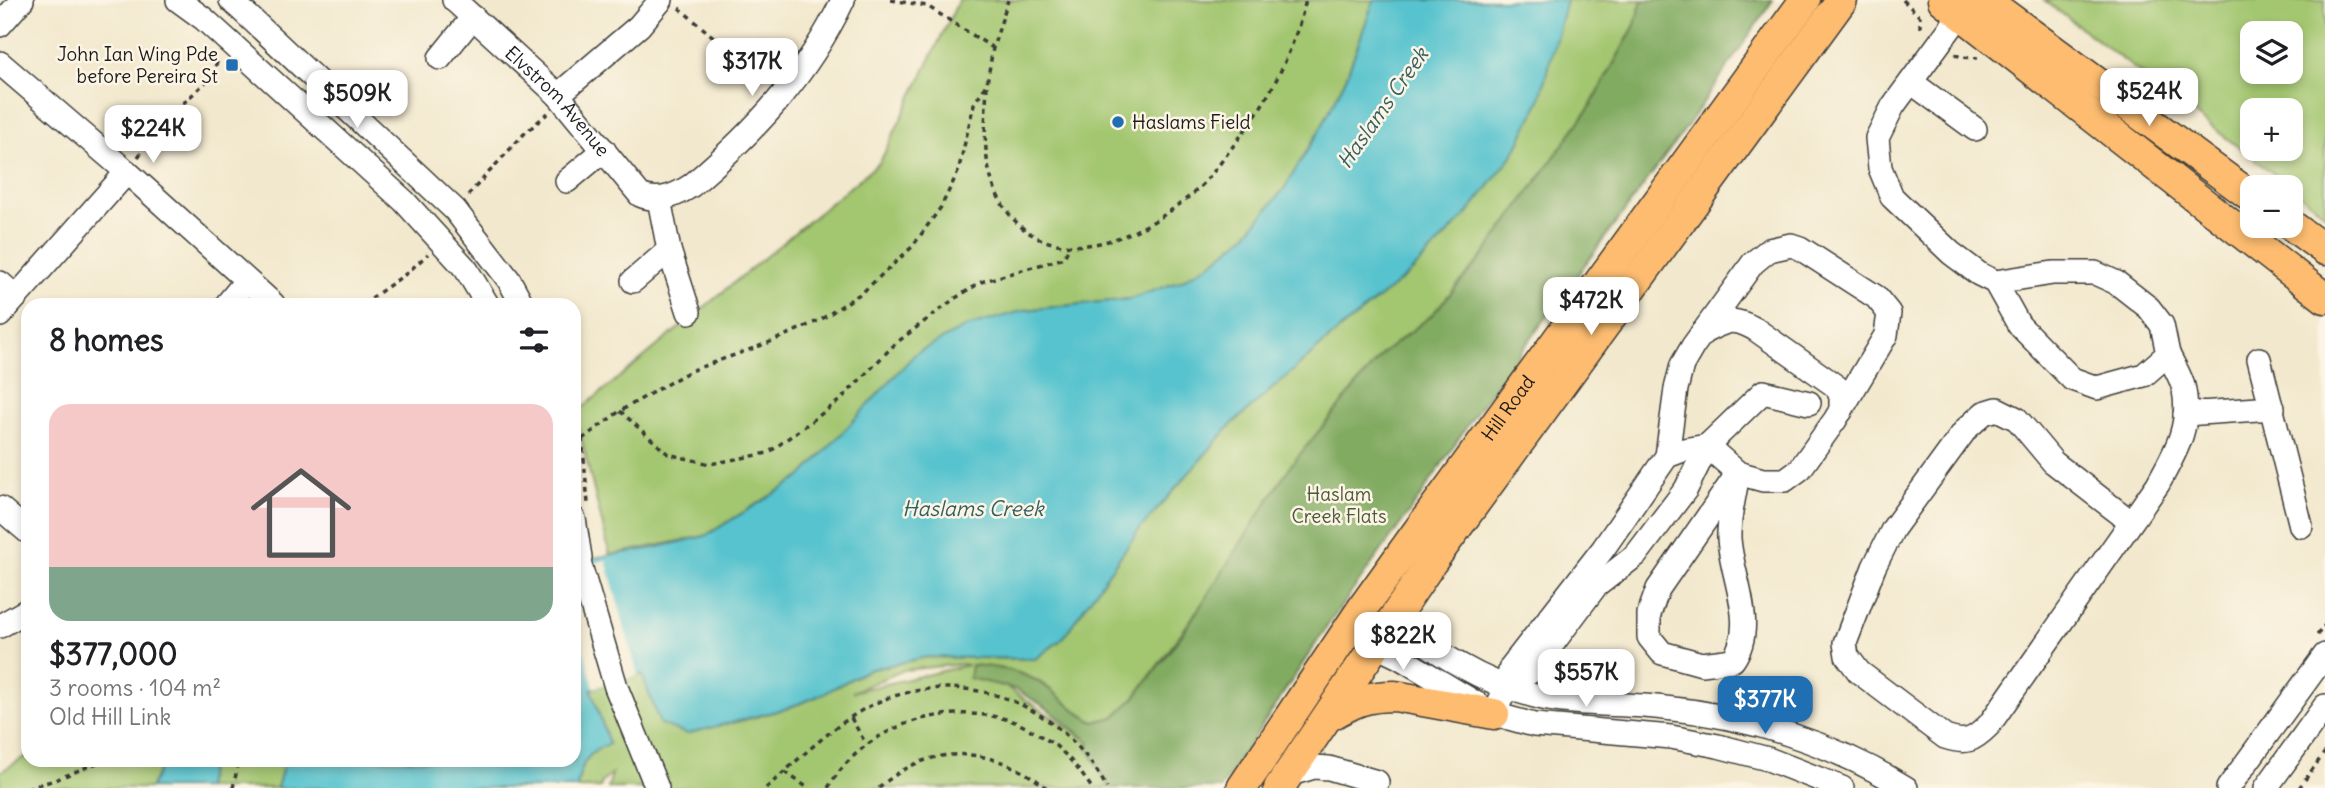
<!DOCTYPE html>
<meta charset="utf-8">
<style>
:root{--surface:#fff;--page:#f6f6f6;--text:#202124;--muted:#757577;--line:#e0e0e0;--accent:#1f6fb2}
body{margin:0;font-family:Delius,sans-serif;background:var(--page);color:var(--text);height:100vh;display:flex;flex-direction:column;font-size:26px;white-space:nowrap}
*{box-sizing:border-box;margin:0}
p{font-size:23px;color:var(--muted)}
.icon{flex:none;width:38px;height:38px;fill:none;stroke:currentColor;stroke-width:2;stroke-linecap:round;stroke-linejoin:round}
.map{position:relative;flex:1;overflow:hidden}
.sheet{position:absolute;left:21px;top:298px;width:560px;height:469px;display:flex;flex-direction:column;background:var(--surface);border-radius:21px;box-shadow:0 4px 10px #0003}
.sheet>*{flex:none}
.buttons{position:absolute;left:2240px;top:21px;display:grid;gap:14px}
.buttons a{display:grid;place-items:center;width:63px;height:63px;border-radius:14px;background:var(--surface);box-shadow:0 4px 10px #0003;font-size:35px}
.price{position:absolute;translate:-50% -60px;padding:0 16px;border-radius:14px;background:#fff;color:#222;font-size:23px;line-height:46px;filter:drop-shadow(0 2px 4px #0008)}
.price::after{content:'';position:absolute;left:50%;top:42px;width:21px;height:16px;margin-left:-10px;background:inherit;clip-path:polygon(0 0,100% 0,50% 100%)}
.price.selected{background:var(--accent);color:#fff}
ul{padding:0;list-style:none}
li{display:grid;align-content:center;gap:14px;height:371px;padding:0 28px}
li+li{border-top:2px solid var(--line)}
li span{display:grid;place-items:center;height:217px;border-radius:21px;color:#555}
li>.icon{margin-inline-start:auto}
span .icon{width:126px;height:126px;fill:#fffc;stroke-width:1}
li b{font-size:30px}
h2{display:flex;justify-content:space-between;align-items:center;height:84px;padding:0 28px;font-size:30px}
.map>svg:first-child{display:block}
.green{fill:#a3c670;stroke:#607146;stroke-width:2;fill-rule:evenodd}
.forest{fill:#82ab62;stroke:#4f643f;stroke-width:2}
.water{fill:#56c3ce;stroke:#397075;stroke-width:2}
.pier{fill:#f2e8cd}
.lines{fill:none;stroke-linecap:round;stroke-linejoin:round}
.minor-casing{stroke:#3c3b37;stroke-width:26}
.major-casing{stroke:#3c3b37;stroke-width:33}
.path{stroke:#3c3b37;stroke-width:3.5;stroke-dasharray:5 5;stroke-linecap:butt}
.minor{stroke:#fff;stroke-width:23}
.major{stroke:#fdbc70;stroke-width:30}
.poi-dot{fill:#1f6fb2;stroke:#fcf5e5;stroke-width:2.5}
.labels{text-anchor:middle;stroke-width:5;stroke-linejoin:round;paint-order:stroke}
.poi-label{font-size:19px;fill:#1c1c1c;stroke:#fcf5e5;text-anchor:end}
.street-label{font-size:19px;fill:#1c1c1c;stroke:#fcf5e5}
.park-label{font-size:19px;fill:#4b5839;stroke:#fcf5e5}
.water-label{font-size:21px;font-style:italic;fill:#335f63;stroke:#fcf5e5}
</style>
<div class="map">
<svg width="2325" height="788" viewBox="0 0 2325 788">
<rect width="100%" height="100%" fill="#fcf5e5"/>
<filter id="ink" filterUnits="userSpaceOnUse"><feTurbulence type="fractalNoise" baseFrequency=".0143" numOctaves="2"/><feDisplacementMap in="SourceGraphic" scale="14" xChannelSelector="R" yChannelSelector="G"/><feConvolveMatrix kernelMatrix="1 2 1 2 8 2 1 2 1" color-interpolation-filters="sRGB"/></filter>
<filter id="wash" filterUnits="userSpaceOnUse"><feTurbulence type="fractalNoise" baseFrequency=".00686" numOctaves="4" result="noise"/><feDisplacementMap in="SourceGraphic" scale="28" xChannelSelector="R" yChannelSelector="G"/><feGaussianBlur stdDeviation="1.57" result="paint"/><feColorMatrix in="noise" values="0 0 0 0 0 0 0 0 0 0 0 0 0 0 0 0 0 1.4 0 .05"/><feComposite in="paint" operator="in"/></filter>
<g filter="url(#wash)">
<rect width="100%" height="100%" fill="#f2e8cd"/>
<path class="green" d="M959,0h415l-28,78 -24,48 -38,63 -39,47 -32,26 -32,19 -51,18 -105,11 -224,167 -96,59 -95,19 -35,-141 305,-252z
M1566,0h76l-7,25 -45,82 -106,148 -53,61 -48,37 -248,344 -21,20 -20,5c-17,-8 -29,-21 -44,-33 -24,-18 -48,-21 -77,-24l118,78 22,45h-505l4,-14 -10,8 -2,6h-23c3,-22 10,-37 32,-44l-19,-55 53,-15 17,50 73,-1 55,-15 35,-14 44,-24 60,-13 108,2 27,-20 76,-108 92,-105 109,-96 71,-57 58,-60 46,-60 25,-51zM962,664l6,1 -116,27 52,-22z
M2044,0h281v214l-34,-27zM2291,33v39h-39v-39zM2291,110v39h-39v-39z
M28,755v5h257l-8,28h-277v-16z"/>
<path class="forest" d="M1642,0h131l-85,125 -213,289 -57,86 -88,122 -109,166h-111l-22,-39 2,-7 -45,-35 -30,-18 -46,-11 2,-13c29,2 54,6 78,24 16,11 27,25 45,33l20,-5 21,-20 48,-64 108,-168 92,-112 48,-37 53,-61 106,-148 45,-82z"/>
<path class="water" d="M1374,0h192l-27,102 -25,51 -46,60 -58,60 -71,57 -109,96 -92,105 -76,108 -27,20 -108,-2 -60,13 -44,24 -35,14 -101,26 -27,-10 -18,-50 -51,15 18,55c-22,7 -29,22 -32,44h-300l8,-28h289v-199l80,-13 51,-12 96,-59 115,-124 50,-26 59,-17 105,-11 51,-18 32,-19 32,-26 39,-47 38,-63 24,-48z
M164,760h47l-5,28h-56z"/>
<path class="pier" d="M606,560l32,116 -44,12 -20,-73v-47z"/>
</g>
<g filter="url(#ink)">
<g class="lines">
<defs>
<g id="minor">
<path d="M178,0l26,19 200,182 62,68 21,35"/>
<path d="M231,0l224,210 54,70 13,24"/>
<path id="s1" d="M454,0l104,95 82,100c19,8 36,1 52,-10 63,-54 115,-109 151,-185"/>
<path d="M1971,0l-78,106 -16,32 3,30 12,29 59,56 28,21 16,8 58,-9h42l22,10 32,25 13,17 6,29 -24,21 -47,13 -25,-9 -53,-54 -24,-43"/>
<path d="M0,25l22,-25"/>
<path d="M440,58l33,-41"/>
<path d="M0,63l127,109 146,132"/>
<path d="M1911,82l64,47"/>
<path d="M558,95l81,-69 22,-26"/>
<path d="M567,181l37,-31"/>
<path d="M659,199l10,51 20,62"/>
<path d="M633,281l36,-31"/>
<path d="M0,283l16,14"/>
<path d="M227,304l19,-23"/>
<path d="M0,315l127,-143"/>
<path d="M1702,333c23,-12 29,-17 53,-4l82,58 4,10v14"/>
<path d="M2259,359l42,167"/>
<path d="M2185,414l88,-6"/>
<path d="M1738,473c-3,21 -10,45 -9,65 2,39 29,86 4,122l-31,4 -40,-11 -13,-16v-23l9,-25z"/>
<path d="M0,508l28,24"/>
<path d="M574,519l6,38"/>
<path d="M2131,522l-78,-60 -36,-43 -20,-10 -13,4 -18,16 -73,100 -19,38 -29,76 2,13 12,16 86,65c21,7 28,4 44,-12l169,-241c17,-32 33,-56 26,-94 -2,-12 -11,-25 -16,-36"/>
<path d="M574,545l42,142 41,101"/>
<path d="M1391,624c25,11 45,28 69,41 26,15 53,26 83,33 39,8 83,5 122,10 83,8 170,36 241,80"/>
<path d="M0,626l28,-16"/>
<path d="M1376,646l23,11 95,57 40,11 137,12 47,9 50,13 74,29"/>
<path d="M1506,688l27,-18 62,-83 41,-32 50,-66 21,-43 56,-54 46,11"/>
<path d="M1494,714l12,-26 5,-21 92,-118 64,-93 9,-67 6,-24 11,-19 60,-83 16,-13 22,-5 9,3 76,49 13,16 -3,22 -51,85 -35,49 -15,11h-22l-25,-7 -31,-27 -24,4 -16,6"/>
<path d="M1287,775l27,-8 15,1 48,14"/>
<path d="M2228,788l97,-133"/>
<path d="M2266,788l59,-82"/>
</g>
<g id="major">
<path d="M1943,0l382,298"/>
<path d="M1985,0l267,197"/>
<path d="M2291,225l34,25"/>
<path d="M1331,715c24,-14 36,-19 64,-19l99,18"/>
<path id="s2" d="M1242,788l122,-182 51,-71 390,-535"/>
<path d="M1279,788l154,-228 409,-560"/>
</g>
</defs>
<use href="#minor" class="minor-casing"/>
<use href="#major" class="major-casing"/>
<path class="path" d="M891,0l36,6 66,42
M1903,0l17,17v12l3,2
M679,8l88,74
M1955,54l5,3 18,1
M987,86c-2,37 -6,80 13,114 47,85 152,35 204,-17 9,-10 18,-22 26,-33 38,-48 61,-91 76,-150
M138,157l23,-33 46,-43 12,-22
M468,195l56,-61 24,-21
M363,304l44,-31 21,-19
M620,411l48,43 42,10 58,-11 71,-52 57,-58 58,-44 27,-17 83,-24 5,-11
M582,438l6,65
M574,445l46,-34 70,-40 78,-28 52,-23 43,-28 49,-45 29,-40 17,-35 16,-68 13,-21 6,-35 15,-48
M2317,635l8,-10
M851,718l15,26
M785,772l23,16
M27,788l28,-8 49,-20
M233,788l6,-28
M766,788c36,-31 79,-76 125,-91 87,-28 174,12 216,91
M828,788c36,-61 110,-86 178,-69 12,3 27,12 38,19 21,12 34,31 48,50
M879,788c51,-47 116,-42 168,0
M2299,788l26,-36"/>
<use href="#minor" class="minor"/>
<use href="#major" class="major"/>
</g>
</g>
<g class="poi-dot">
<rect x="225" y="58" width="14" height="14" rx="3.5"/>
<circle cx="1118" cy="122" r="7"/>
</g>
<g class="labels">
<g class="poi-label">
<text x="218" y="61">John Ian Wing Pde<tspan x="218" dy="22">before Pereira St</tspan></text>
<text x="1132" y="129" text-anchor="start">Haslams Field</text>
</g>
<g class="street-label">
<text dy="7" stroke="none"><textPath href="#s1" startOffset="145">Elvstrom Avenue</textPath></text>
<text dy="7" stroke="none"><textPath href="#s2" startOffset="464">Hill Road</textPath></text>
</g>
<g class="park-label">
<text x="1339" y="501">Haslam<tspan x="1339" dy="22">Creek Flats</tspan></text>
</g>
<g class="water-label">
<text transform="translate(1383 108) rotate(-55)" y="7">Haslams Creek</text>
<text x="973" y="516">Haslams Creek</text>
</g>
</g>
</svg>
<div class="buttons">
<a><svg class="icon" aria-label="layers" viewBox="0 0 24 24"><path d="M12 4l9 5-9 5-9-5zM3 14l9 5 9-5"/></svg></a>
<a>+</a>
<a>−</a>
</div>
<b class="price" style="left:752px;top:98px">$317K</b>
<b class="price" style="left:2149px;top:128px">$524K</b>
<b class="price" style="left:357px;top:130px">$509K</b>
<b class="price" style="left:153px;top:165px">$224K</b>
<b class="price" style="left:1591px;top:337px">$472K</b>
<b class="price" style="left:1403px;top:672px">$822K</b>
<b class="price" style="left:1586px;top:709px">$557K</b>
<b class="price selected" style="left:1765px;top:736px">$377K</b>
<section class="sheet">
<h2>8 homes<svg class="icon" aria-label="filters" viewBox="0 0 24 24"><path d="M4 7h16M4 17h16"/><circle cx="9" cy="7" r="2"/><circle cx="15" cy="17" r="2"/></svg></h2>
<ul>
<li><span style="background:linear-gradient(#f6c9c9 75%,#7fa58c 0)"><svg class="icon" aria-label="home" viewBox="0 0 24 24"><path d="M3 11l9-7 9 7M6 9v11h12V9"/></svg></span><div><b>$377,000</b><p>3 rooms · 104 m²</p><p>Old Hill Link</p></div></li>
</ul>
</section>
</div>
